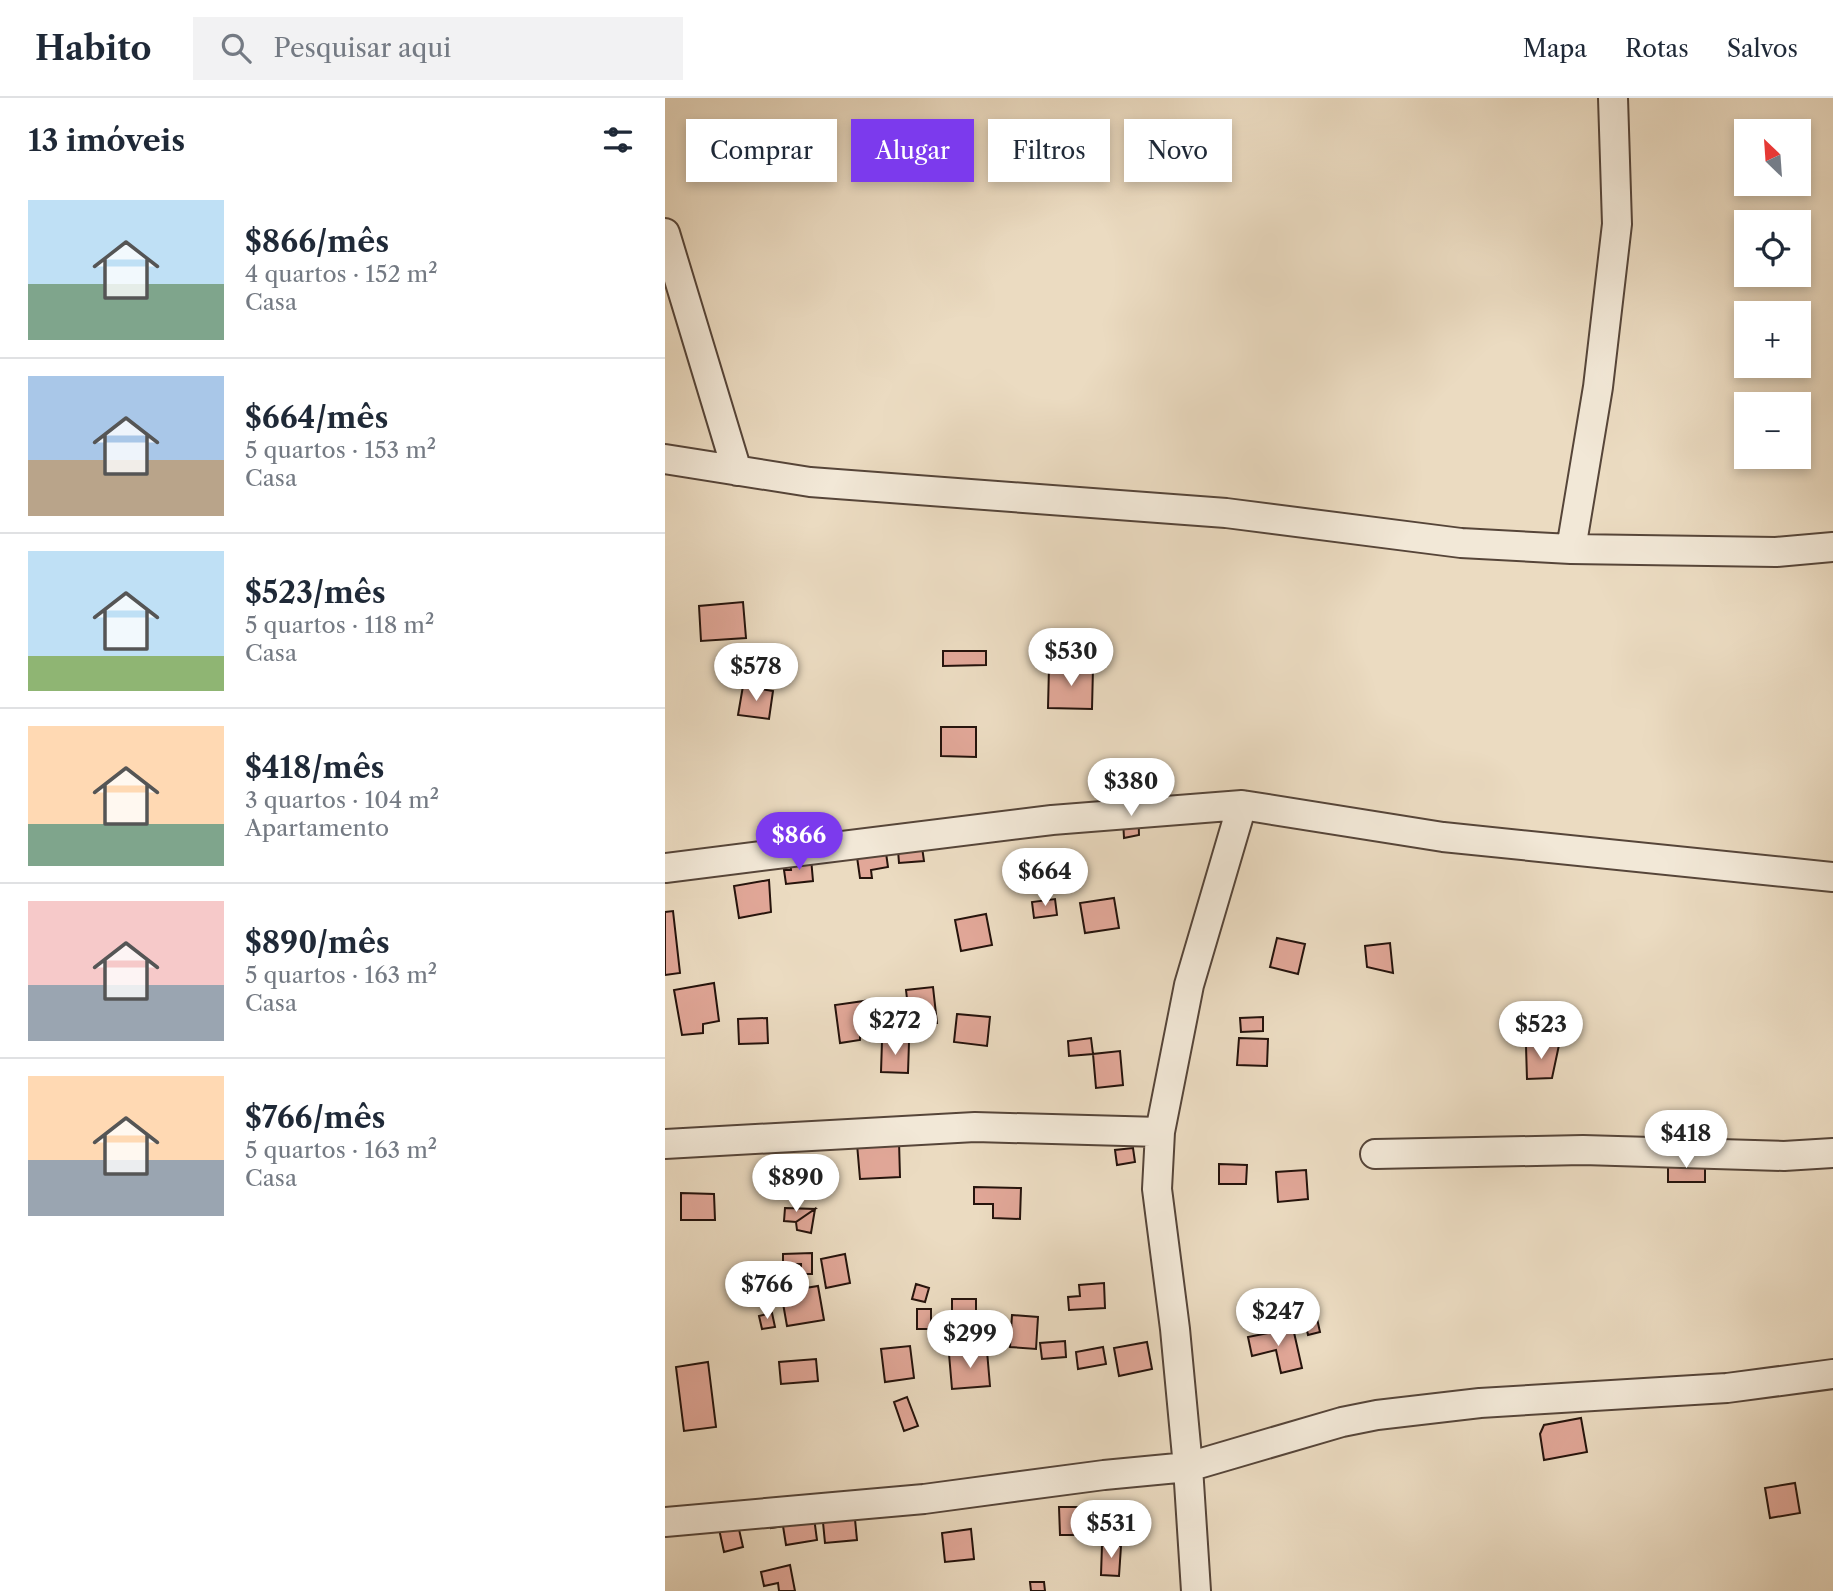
<!DOCTYPE html>
<html lang="pt">
<meta charset="utf-8">
<style>
:root{--surface:#fff;--page:#f2f2f3;--text:#1f2937;--muted:#747a83;--line:#e0e1e3;--accent:#7c3aed}
body{margin:0;font-family:"Libre Caslon Text",serif;background:var(--page);color:var(--text);height:100vh;display:flex;flex-direction:column;font-size:26px;white-space:nowrap}
*{box-sizing:border-box;margin:0}
p{font-size:23px;color:var(--muted)}
.icon{flex:none;width:38px;height:38px;fill:none;stroke:currentColor;stroke-width:2;stroke-linecap:round;stroke-linejoin:round}
.map{position:relative;flex:1;overflow:hidden}
.drawer{display:flex;flex-direction:column;background:var(--surface);width:665px}
.drawer>*{flex:none}
.hud{position:absolute;left:21px;top:21px;width:665px;height:63px;display:flex;gap:14px}
.needle{width:46px;rotate:335deg}
.fabs{position:absolute;left:1069px;top:21px;display:grid;gap:14px}
.fabs a{display:grid;place-items:center;width:77px;height:77px;border-radius:0px;background:var(--surface);box-shadow:0 4px 10px #0003;font-size:35px}
.price{position:absolute;translate:-50% -60px;padding:0 16px;border-radius:24px;background:#fff;color:#222;font-size:23px;line-height:46px;filter:drop-shadow(0 2px 4px #0008)}
.price::after{content:'';position:absolute;left:50%;top:42px;width:21px;height:16px;margin-left:-10px;background:inherit;clip-path:polygon(0 0,100% 0,50% 100%)}
.price.active{background:var(--accent);color:#fff}
ul{padding:0;list-style:none}
li{display:flex;align-items:center;gap:21px;height:175px;padding:0 28px}
li+li{border-top:2px solid var(--line)}
li span{display:grid;place-items:center;flex:none;width:196px;height:140px;border-radius:0px;color:#555}
li>.icon{margin-inline-start:auto}
span .icon{width:84px;height:84px;fill:#fffc;stroke-width:1}
li b{font-size:30px}
h2{display:flex;justify-content:space-between;align-items:center;height:84px;padding:0 28px;font-size:30px}
.chip{padding:0 24px;border-radius:0px;background:var(--surface);box-shadow:0 4px 10px #0003;font-size:24px;line-height:63px}
.chip.active{background:var(--accent);color:#fff}
header{display:flex;align-items:center;gap:42px;box-sizing:border-box;height:98px;padding:0 35px;background:var(--surface);border-bottom:2px solid var(--line)}
header strong{font-size:33px}
nav{display:flex;gap:38px;margin-inline-start:auto;font-size:24px}
.search{width:490px;height:63px;background:var(--page);display:flex;align-items:center;gap:18px;box-sizing:border-box;padding:0 24px;border-radius:0px;color:var(--muted);font-size:26px}
main{display:flex;flex:1;min-height:0}
.map>svg:first-child{display:block}
.building{fill:#e1a798;stroke:#25130c;stroke-width:2}
.lines{fill:none;stroke-linecap:round;stroke-linejoin:round}
.minor-casing{stroke:#564539;stroke-width:32}
.minor{stroke:#f2e8d7;stroke-width:28}
</style>
<header>
<strong>Habito</strong>
<div class="search"><svg class="icon" aria-label="search" viewBox="0 0 24 24"><circle cx="10" cy="10" r="6"/><path d="M15 15l6 6"/></svg>Pesquisar aqui</div>
<nav><a>Mapa</a><a>Rotas</a><a>Salvos</a></nav>
</header>
<main>
<section class="drawer">
<h2>13 imóveis<svg class="icon" aria-label="filters" viewBox="0 0 24 24"><path d="M4 7h16M4 17h16"/><circle cx="9" cy="7" r="2"/><circle cx="15" cy="17" r="2"/></svg></h2>
<ul>
<li><span style="background:linear-gradient(#bfe0f5 60%,#7fa58c 0)"><svg class="icon" aria-label="home" viewBox="0 0 24 24"><path d="M3 11l9-7 9 7M6 9v11h12V9"/></svg></span><div><b>$866/mês</b><p>4 quartos · 152 m²</p><p>Casa</p></div></li>
<li><span style="background:linear-gradient(#a9c7e8 60%,#b9a48a 0)"><svg class="icon" aria-label="home" viewBox="0 0 24 24"><path d="M3 11l9-7 9 7M6 9v11h12V9"/></svg></span><div><b>$664/mês</b><p>5 quartos · 153 m²</p><p>Casa</p></div></li>
<li><span style="background:linear-gradient(#bfe0f5 75%,#8fb573 0)"><svg class="icon" aria-label="home" viewBox="0 0 24 24"><path d="M3 11l9-7 9 7M6 9v11h12V9"/></svg></span><div><b>$523/mês</b><p>5 quartos · 118 m²</p><p>Casa</p></div></li>
<li><span style="background:linear-gradient(#ffd9b3 70%,#7fa58c 0)"><svg class="icon" aria-label="home" viewBox="0 0 24 24"><path d="M3 11l9-7 9 7M6 9v11h12V9"/></svg></span><div><b>$418/mês</b><p>3 quartos · 104 m²</p><p>Apartamento</p></div></li>
<li><span style="background:linear-gradient(#f6c9c9 60%,#9aa5b1 0)"><svg class="icon" aria-label="home" viewBox="0 0 24 24"><path d="M3 11l9-7 9 7M6 9v11h12V9"/></svg></span><div><b>$890/mês</b><p>5 quartos · 163 m²</p><p>Casa</p></div></li>
<li><span style="background:linear-gradient(#ffd9b3 60%,#9aa5b1 0)"><svg class="icon" aria-label="home" viewBox="0 0 24 24"><path d="M3 11l9-7 9 7M6 9v11h12V9"/></svg></span><div><b>$766/mês</b><p>5 quartos · 163 m²</p><p>Casa</p></div></li>
</ul>
</section>
<div class="map">
<svg width="1168" height="1493" viewBox="0 0 1168 1493">
<rect width="100%" height="100%" fill="#ebdbc1"/>
<filter id="stains"><feTurbulence type="fractalNoise" baseFrequency=".00286" numOctaves="4"/><feColorMatrix values="0 0 0 0 .2 0 0 0 0 .09 0 0 0 0 .02 0 0 0 .5 -.17"/></filter>
<radialGradient id="worn" r=".72"><stop offset=".6" stop-color="#630" stop-opacity="0"/><stop offset="1" stop-color="#630" stop-opacity=".3"/></radialGradient>
<path class="building" d="M78,504l3,36 -45,3 -2,-35z
M278,553h43v14l-43,1z
M384,569l44,1 -1,41 -44,-1z
M78,588l30,5 -4,28 -31,-4z
M276,629h35v30l-35,-1z
M473,700l1,37 -15,3 -2,-37z
M257,749l2,14 -25,2 -1,-13z
M221,755l2,14 -17,3 1,8h-12l-3,-21z
M146,760l2,23 -27,3 -2,-14h7l-1,-10z
M104,782l2,32 -32,6 -5,-32z
M449,800l5,30 -34,5 -5,-30z
M390,801l2,16 -23,3 -2,-16z
M8,813l7,62 -15,2v-63z
M321,816l6,31 -31,6 -6,-31z
M612,840l28,6 -7,30 -28,-7z
M725,845l3,30 -26,-6 -2,-21z
M49,885l5,38 -16,3v9l-21,2 -8,-45z
M268,889l4,36 -12,1 -4,-10 -12,2 -3,-26z
M206,902l5,32 -16,3v5l-20,3 -5,-38z
M292,916l33,3 -3,29 -33,-4z
M598,919v14l-22,1 -1,-14z
M102,920l1,25 -29,1 -1,-25z
M426,940l2,16 -24,2 -1,-15z
M574,940l29,1 -1,27 -30,-1z
M217,943l27,1 -1,31 -27,-1z
M894,947l-7,33 -25,1 -1,-33z
M455,953l3,34 -27,3 -3,-34z
M234,1043l1,36 -40,2 -3,-35z
M468,1050l2,14 -18,3 -2,-15z
M1003,1059l37,1v24h-37z
M554,1066l28,1 -1,19h-27z
M641,1072l2,29 -30,3 -2,-30z
M309,1089l47,1 -1,31 -27,-1v-14h-19z
M16,1095l33,1 1,26h-34z
M120,1110l30,1 -19,13 -12,-1z
M150,1111l-4,24 -14,-3 -1,-8z
M147,1155v21h-11v-10h-18v-10z
M180,1156l5,29 -24,5 -5,-29z
M439,1185l1,25 -36,2 -1,-13 12,-1 -1,-11z
M251,1186l13,4 -4,14 -13,-3z
M153,1188l6,34 -37,6 -6,-34z
M287,1201h24v20h-24z
M252,1211h14v20h-14z
M107,1215l3,14 -13,2 -3,-13z
M651,1216l4,18 -12,3 -4,-18z
M347,1217l26,2 -2,32 -26,-2z
M628,1230l9,40 -21,5 -5,-23 -24,6 -4,-19z
M400,1243l1,16 -24,2 -2,-16z
M482,1244l5,27 -33,7 -5,-28z
M245,1248l4,32 -29,4 -4,-33z
M438,1249l3,17 -28,5 -2,-17z
M322,1253l3,35 -38,3 -3,-35z
M151,1261l2,22 -37,3 -2,-22z
M43,1264l8,65 -32,4 -8,-64z
M242,1299l11,29 -14,5 -10,-29z
M916,1320l6,34 -43,8 -4,-26 4,-9z
M1130,1385l5,30 -30,5 -5,-30z
M394,1409h32v28h-31z
M189,1411l3,31 -32,3 -3,-31z
M148,1412l4,30 -31,5 -3,-19 -12,2 -1,-12z
M73,1427l5,22 -19,5 -5,-23z
M306,1431l3,30 -29,3 -3,-29z
M437,1447l19,1 -2,30 -18,-1z
M125,1467l5,26h-16l-1,-8 -14,3 -3,-14z
M365,1484h14l1,9h-14z"/>
<g class="lines">
<defs>
<path id="minor" d="M0,135l72,238
M0,361l145,23 416,31 235,30 110,6 205,3 57,-5
M906,451l27,-162 19,-163 -4,-126
M0,770l387,-48 190,-15 201,32 390,40
M0,1046l310,-17 185,5
M710,1056l208,-4 201,6 49,-3
M0,1424l259,-23 180,-24 84,-8 154,-45 35,-7 103,-12 247,-15 106,-14
M531,1493l-8,-124 -13,-138 -18,-140 3,-57 29,-147 53,-180"/>
</defs>
<use href="#minor" class="minor-casing"/>
<use href="#minor" class="minor"/>
</g>
<rect width="100%" height="100%" filter="url(#stains)"/>
<rect width="100%" height="100%" fill="url(#worn)"/>
</svg>
<div class="fabs">
<a><svg class="needle" viewBox="-14 -14 28 28"><path d="M0-13l5 13h-10z" fill="#e53935"/><path d="M0 13l5-13h-10z" fill="#747a83"/></svg></a>
<a><svg class="icon" aria-label="locate" viewBox="0 0 24 24"><circle cx="12" cy="12" r="6"/><path d="M12 2v4M12 18v4M2 12h4M18 12h4"/></svg></a>
<a>+</a>
<a>−</a>
</div>
<b class="price" style="left:406px;top:590px">$530</b>
<b class="price" style="left:91px;top:605px">$578</b>
<b class="price" style="left:466px;top:720px">$380</b>
<b class="price active" style="left:134px;top:774px">$866</b>
<b class="price" style="left:380px;top:810px">$664</b>
<b class="price" style="left:230px;top:959px">$272</b>
<b class="price" style="left:876px;top:963px">$523</b>
<b class="price" style="left:1021px;top:1072px">$418</b>
<b class="price" style="left:131px;top:1116px">$890</b>
<b class="price" style="left:102px;top:1223px">$766</b>
<b class="price" style="left:613px;top:1250px">$247</b>
<b class="price" style="left:305px;top:1272px">$299</b>
<b class="price" style="left:446px;top:1462px">$531</b>
<div class="hud">
<a class="chip">Comprar</a>
<a class="chip active">Alugar</a>
<a class="chip">Filtros</a>
<a class="chip">Novo</a>
</div>
</div>
</main>
